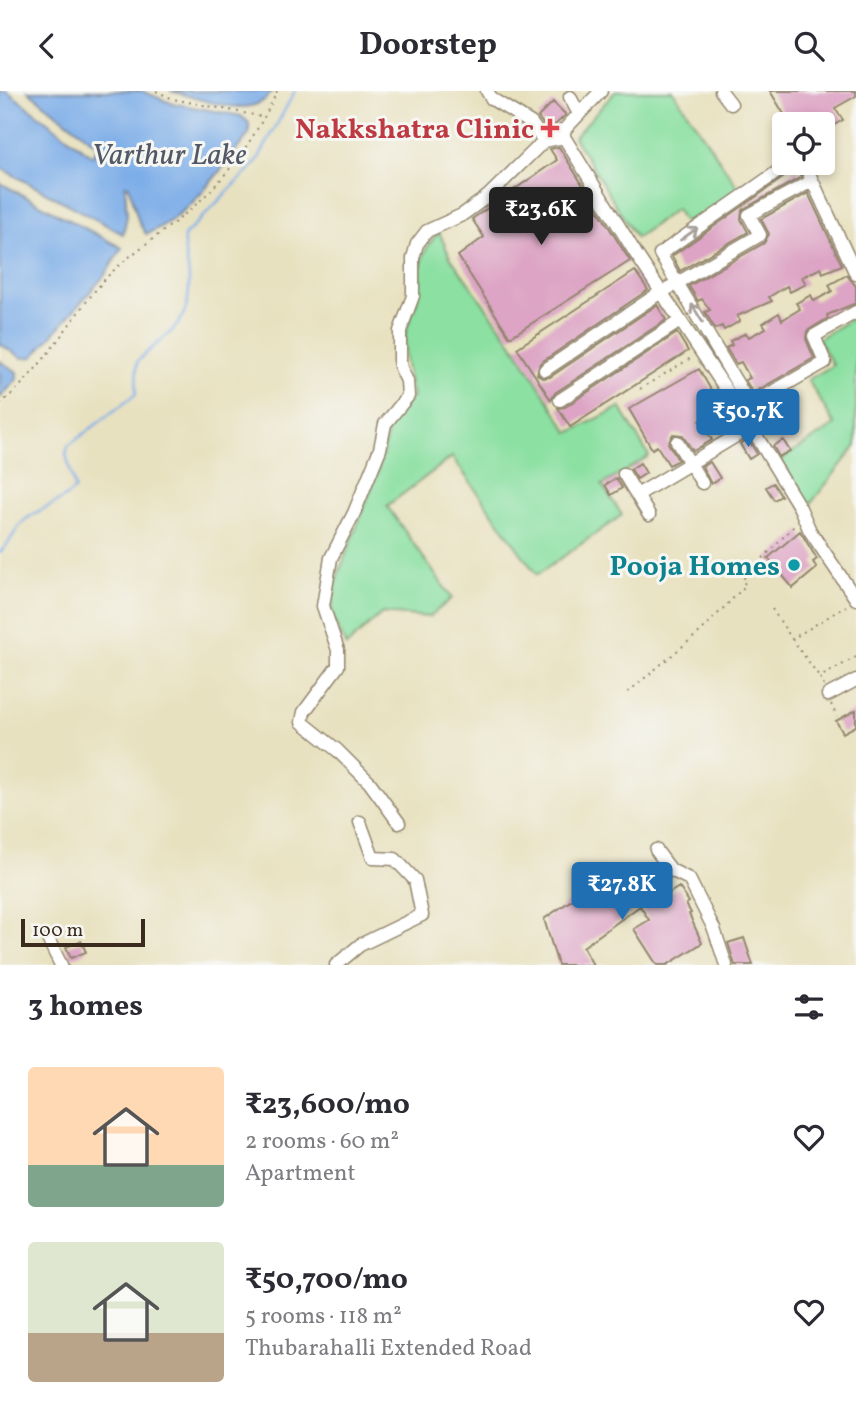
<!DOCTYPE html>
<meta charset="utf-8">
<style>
:root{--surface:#fff;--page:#f2f2f3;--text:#2b2b33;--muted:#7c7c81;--accent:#1f6fb2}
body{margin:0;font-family:Vollkorn,serif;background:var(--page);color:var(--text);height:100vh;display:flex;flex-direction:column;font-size:26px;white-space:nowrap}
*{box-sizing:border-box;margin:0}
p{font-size:23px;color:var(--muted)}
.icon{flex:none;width:38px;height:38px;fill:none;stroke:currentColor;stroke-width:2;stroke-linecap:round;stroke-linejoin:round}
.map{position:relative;height:874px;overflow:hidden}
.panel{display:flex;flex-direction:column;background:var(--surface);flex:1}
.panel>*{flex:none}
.buttons{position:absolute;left:772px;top:21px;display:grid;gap:14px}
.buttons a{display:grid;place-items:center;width:63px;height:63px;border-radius:7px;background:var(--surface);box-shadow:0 4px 10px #0003;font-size:35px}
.scale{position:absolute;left:21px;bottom:18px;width:124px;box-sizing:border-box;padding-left:7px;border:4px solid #3b2a1e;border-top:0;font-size:19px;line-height:24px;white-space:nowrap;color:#3b2a1e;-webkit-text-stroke:5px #f6f6f2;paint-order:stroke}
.price{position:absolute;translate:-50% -60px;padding:0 16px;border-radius:7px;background:var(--accent);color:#fff;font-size:23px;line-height:46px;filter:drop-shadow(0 2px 4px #0008)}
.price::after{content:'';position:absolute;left:50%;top:42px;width:21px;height:16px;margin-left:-10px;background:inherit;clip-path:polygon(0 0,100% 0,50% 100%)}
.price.selected{background:#222;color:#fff}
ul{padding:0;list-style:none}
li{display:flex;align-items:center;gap:21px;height:175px;padding:0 28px}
li span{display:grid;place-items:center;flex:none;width:196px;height:140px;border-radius:7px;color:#555}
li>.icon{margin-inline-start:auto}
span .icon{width:84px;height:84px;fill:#fffc;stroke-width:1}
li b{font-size:30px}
h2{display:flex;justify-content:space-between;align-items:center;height:84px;padding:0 28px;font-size:30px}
header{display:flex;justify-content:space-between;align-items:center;height:91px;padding:0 28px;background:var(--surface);font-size:32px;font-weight:700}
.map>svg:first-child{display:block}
.green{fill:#8be0a2;stroke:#638560;stroke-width:2}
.water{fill:#7eaee8;stroke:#5c6c83;stroke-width:2}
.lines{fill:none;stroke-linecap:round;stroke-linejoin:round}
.stream{stroke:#7eaee8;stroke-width:2.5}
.building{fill:#dda4c5}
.minor-casing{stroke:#92866e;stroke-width:15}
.path{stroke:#92866e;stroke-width:2;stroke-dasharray:2 5;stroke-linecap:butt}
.minor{stroke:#fff;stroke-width:12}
.oneway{stroke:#a79f9a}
.health-dot{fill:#e0444e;stroke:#f6f6f2;stroke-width:2.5}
.culture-dot{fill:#0f9aa8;stroke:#f6f6f2;stroke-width:2.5}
.labels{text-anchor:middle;stroke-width:6;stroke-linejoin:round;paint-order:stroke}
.health-label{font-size:28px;font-weight:bold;fill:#be3a42;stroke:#f6f6f2;text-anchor:end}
.culture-label{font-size:28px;font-weight:bold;fill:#0d838f;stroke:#f6f6f2;text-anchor:end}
.water-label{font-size:30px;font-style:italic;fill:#525865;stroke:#f6f6f2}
</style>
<header><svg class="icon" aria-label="back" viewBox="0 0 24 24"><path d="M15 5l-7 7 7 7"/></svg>Doorstep<svg class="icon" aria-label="search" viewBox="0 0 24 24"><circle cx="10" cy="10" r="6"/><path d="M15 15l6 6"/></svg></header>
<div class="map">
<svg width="856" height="874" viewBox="0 0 856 874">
<rect width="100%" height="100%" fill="#f6f6f2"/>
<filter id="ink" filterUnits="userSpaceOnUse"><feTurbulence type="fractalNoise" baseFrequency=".0143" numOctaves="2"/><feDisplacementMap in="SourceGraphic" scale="14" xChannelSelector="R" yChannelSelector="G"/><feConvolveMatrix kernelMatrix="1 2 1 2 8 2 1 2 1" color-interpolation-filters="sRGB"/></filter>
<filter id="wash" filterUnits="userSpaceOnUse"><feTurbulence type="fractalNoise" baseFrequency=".00686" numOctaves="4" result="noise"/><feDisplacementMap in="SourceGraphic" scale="28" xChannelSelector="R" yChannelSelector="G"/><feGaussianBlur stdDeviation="1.57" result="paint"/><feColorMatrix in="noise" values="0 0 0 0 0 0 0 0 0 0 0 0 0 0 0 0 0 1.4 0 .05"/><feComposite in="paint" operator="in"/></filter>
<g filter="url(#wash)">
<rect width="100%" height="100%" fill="#e8e1bf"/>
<path class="green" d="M616,0h57l70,104 -52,38 -15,-24 -40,29 -62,-101z
M439,141l11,25 62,86 57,90 51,-26 29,49 -47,29 20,30 -85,60 -85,-118 -65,49 65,92 -23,19 -47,-4 -36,33 -15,-33 7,-38 39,-100 13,-50 23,-29c-5,-21 -11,-42 -7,-64 3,-12 10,-24 12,-36 5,-31 -2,-39 21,-64z
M856,225v130l-48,61 -28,-47 55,-35 -27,-45 25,-15 -15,-26z"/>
<path class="water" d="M0,0h7l85,65 6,-10 -70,-55h114l29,12 70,13 8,7v11c-30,37 -57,81 -103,100l-7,-11 -10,-37 -4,-1 2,31 -4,18 -123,-66z
M170,0h102c-18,32 -72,7 -102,0z
M0,92l122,65 -17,27 -72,82 -11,1 -22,-14z
M0,270l17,11v7l-17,19z"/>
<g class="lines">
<path class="stream" d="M0,461c11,-9 14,-22 24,-31 15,-13 37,-17 51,-32l-9,-35 2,-8 68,-52 1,-32c28,-30 54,-32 52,-83 0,-14 -7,-28 -5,-43l72,-73 39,-72"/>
</g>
<g id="blocks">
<path class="building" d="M770,0h86v5l-21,12 8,12 -21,12v-8h-32z
M553,11l13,13 -18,16 -10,-14z
M559,56l71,114 -120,76 -52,-81 26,-19 -12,-18 85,-59 -7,-11z
M797,77l4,9 -59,33 -1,9 7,13 -68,39 -8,-15z
M808,102l34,72 -19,8 -2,-5 -19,9 4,7 -16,8 -3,-6 -18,11 3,4 -35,15 3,5 -16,9 -2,-4 -7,3 -10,-17 5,-2 -8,-11 -4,2 -9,-15 75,-43 5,-9 -8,-15z
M635,180l13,19 -108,73 -3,11 5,4 8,-1 107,-72 9,15 -111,73 -4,7 -34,-52z
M847,184l9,11v17l-29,12 1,3 -21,13 -1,8 8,19 -61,35 -8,-13 5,-2 -9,-16 -5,2 -10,-16 6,-3 -2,-4 16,-8 3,4 17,-9 -3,-5 16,-10 3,7 18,-11 -4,-6 15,-8 3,6 18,-10 -3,-6z
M677,242l11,18 -118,76 -12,-19 7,-1z
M699,278l23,40 -22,12 12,19 -19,11 -11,-16 -9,-1 -5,9 10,17 -9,5 -12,-19 -5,3 -23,-40z
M730,321l9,12 -9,6 -8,-13z
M748,348l9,15 -8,5 -9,-15z
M783,349l7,11 -11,6 -6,-11z
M710,371l10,16 -9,6 -9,-18z
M640,372l6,10 -9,6 -6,-10z
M616,387l6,10 -11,7 -6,-10z
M773,392l8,13 -7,4 -8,-13z
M800,440l17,28 -4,3 4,6 -24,20 -25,-30z
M856,619v16l-13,7 -7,-12z
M614,780l5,9 10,-6 21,31 29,-18 10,15 -3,2 5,9 -2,1 13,29 -35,22h-10l-23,-36 15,-9 -9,-14 -57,41 10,18h-35l-14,-46z
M744,847l9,27h-18l-7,-22z
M81,850l5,11 -15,6 -5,-11z"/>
</g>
</g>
<g filter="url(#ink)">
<use href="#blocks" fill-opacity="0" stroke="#92866e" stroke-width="2"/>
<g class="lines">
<defs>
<path id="minor" d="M487,0l5,8 39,24 13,18
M601,0l-37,39v7l72,117 115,173 49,81 10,23 46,68
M721,0l10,13
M570,6l9,17
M790,72l-130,91 90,151 75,-43 -11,-26 42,-24
M804,72l52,111
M545,279l110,-74 105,-61 -11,-20 63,-34
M560,309l120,-79
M677,351l25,41
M624,383l25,41
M637,404l114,-68
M828,604l28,-15
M399,732l-29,-40 -33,-33 -35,-28 2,-10 34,-46v-16l-15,-44 8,-48 23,-45 26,-64 5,-25 23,-28 -1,-15 -7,-15v-35l13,-35v-38l4,-14 10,-13 35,-16 26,-19 56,-55 20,-4
M656,759l15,20 18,9 25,50 12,36
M49,850l12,24
M336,874l24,-20 62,-30 -7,-35 -20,-21 -22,-1 -13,-36"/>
</defs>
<use href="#minor" class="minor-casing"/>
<path class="path" d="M156,0l17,8 91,18
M640,298l51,-31
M0,313c43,-34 70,-86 106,-126 23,-24 54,-43 79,-64 40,-33 71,-76 92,-123
M772,518l20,30 54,-33
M792,548l27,37
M824,595l-4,-9 36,-20
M628,601l73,-61 45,-46 -4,-5 53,-55
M831,613l6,13"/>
<use href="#minor" class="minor"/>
</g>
<defs><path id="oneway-shaft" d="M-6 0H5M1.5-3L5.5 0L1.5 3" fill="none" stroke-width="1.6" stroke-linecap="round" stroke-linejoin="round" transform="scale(1.75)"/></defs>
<g class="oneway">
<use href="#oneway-shaft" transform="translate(689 143) rotate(-35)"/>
<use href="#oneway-shaft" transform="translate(697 222) rotate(-122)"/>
</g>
</g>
<path class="health-dot" d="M546.5 26.5h7v7h7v7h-7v7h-7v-7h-7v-7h7z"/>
<circle class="culture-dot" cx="794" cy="474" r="7"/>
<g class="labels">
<g class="health-label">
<text x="534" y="47">Nakkshatra Clinic</text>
</g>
<g class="culture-label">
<text x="780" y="484">Pooja Homes</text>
</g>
<g class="water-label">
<text x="169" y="73">Varthur Lake</text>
</g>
</g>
</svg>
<div class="buttons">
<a><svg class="icon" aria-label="locate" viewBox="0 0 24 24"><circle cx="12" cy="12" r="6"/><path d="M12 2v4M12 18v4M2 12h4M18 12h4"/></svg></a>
</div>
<div class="scale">100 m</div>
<b class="price selected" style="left:541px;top:156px">₹23.6K</b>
<b class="price" style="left:748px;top:358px">₹50.7K</b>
<b class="price" style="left:622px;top:831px">₹27.8K</b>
</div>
<section class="panel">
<h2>3 homes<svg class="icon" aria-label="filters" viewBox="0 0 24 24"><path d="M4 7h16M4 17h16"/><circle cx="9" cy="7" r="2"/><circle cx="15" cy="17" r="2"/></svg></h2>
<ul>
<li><span style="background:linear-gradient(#ffd9b3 70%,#7fa58c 0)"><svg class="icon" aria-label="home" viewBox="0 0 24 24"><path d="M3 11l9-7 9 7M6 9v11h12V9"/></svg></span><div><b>₹23,600/mo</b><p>2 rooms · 60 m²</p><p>Apartment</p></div><svg class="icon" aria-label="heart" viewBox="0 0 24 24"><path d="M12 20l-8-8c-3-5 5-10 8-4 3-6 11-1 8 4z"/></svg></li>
<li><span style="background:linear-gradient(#dfe7d0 65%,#b9a48a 0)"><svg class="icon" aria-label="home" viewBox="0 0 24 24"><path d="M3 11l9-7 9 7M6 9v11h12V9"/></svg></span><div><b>₹50,700/mo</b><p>5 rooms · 118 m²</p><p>Thubarahalli Extended Road</p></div><svg class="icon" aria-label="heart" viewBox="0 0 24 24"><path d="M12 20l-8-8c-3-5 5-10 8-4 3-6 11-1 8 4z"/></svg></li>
</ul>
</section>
